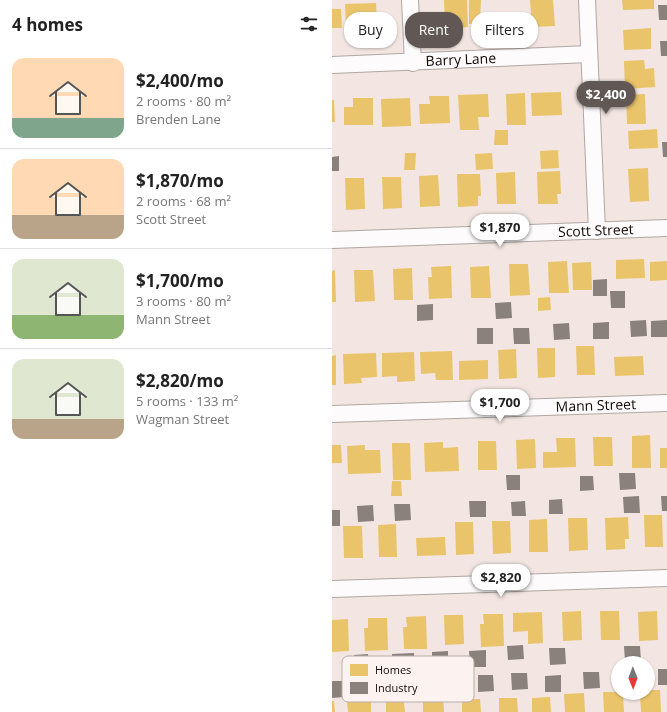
<!DOCTYPE html>
<meta charset="utf-8">
<style>
:root{--surface:#fff;--page:#f2f2f2;--text:#222;--muted:#767676;--line:#e0e0e0;--accent:#615755}
body{margin:0;font-family:"Open Sans",sans-serif;background:var(--page);color:var(--text);height:100vh;display:flex;flex-direction:column;font-size:15px;white-space:nowrap}
*{box-sizing:border-box;margin:0}
p{font-size:13px;color:var(--muted)}
.icon{flex:none;width:22px;height:22px;fill:none;stroke:currentColor;stroke-width:2;stroke-linecap:round;stroke-linejoin:round}
.map{position:relative;flex:1;overflow:hidden}
.panel{display:flex;flex-direction:column;background:var(--surface);width:332px}
.panel>*{flex:none}
.hud{position:absolute;left:12px;top:12px;width:263px;height:36px;display:flex;gap:8px}
.needle{width:26px;rotate:179deg}
.controls{position:absolute;left:279px;top:656px;display:grid;gap:8px}
.controls a{display:grid;place-items:center;width:44px;height:44px;border-radius:50%;background:var(--surface);box-shadow:0 1px 3px #0004;font-size:20px}
.price{position:absolute;translate:-50% -34px;padding:0 9px;border-radius:14px;background:#fff;color:#222;font-size:13px;line-height:26px;filter:drop-shadow(0 1px 2px #0008)}
.price::after{content:'';position:absolute;left:50%;top:24px;width:12px;height:9px;margin-left:-6px;background:inherit;clip-path:polygon(0 0,100% 0,50% 100%)}
.price.active{background:var(--accent);color:#fff}
ul{padding:0;list-style:none}
li{display:flex;align-items:center;gap:12px;height:100px;padding:0 12px}
li+li{border-top:1px solid var(--line)}
li span{display:grid;place-items:center;flex:none;width:112px;height:80px;border-radius:12px;color:#555}
li>.icon{margin-inline-start:auto}
span .icon{width:48px;height:48px;fill:#fffc;stroke-width:1}
li b{font-size:17px}
h2{display:flex;justify-content:space-between;align-items:center;height:48px;padding:0 12px;font-size:17px}
.pill{padding:0 14px;border-radius:16px;background:var(--surface);box-shadow:0 1px 3px #0004;font-size:14px;line-height:36px}
.pill.active{background:var(--accent);color:#fff}
main{display:flex;flex:1;min-height:0}
.map>svg:first-child{display:block}
.homes{fill:#e9c46a}
.industry{fill:#8a817c}
.lines{fill:none;stroke-linecap:round;stroke-linejoin:round}
.street-casing{stroke:#b0a6a3;stroke-width:18}
.street{stroke:#fdfbfb;stroke-width:16}
.labels{text-anchor:middle;stroke-width:4;stroke-linejoin:round;paint-order:stroke}
.street-label{font-size:14px;fill:#120a09;stroke:#fcf3f0}
.key{fill:#fcf3f0;stroke:#b6adab;stroke-width:1}
.key-label{font-size:11px;fill:#120a09}
</style>
<main>
<section class="panel">
<h2>4 homes<svg class="icon" aria-label="filters" viewBox="0 0 24 24"><path d="M4 7h16M4 17h16"/><circle cx="9" cy="7" r="2"/><circle cx="15" cy="17" r="2"/></svg></h2>
<ul>
<li><span style="background:linear-gradient(#ffd9b3 75%,#7fa58c 0)"><svg class="icon" aria-label="home" viewBox="0 0 24 24"><path d="M3 11l9-7 9 7M6 9v11h12V9"/></svg></span><div><b>$2,400/mo</b><p>2 rooms · 80 m²</p><p>Brenden Lane</p></div></li>
<li><span style="background:linear-gradient(#ffd9b3 70%,#b9a48a 0)"><svg class="icon" aria-label="home" viewBox="0 0 24 24"><path d="M3 11l9-7 9 7M6 9v11h12V9"/></svg></span><div><b>$1,870/mo</b><p>2 rooms · 68 m²</p><p>Scott Street</p></div></li>
<li><span style="background:linear-gradient(#dfe7d0 70%,#8fb573 0)"><svg class="icon" aria-label="home" viewBox="0 0 24 24"><path d="M3 11l9-7 9 7M6 9v11h12V9"/></svg></span><div><b>$1,700/mo</b><p>3 rooms · 80 m²</p><p>Mann Street</p></div></li>
<li><span style="background:linear-gradient(#dfe7d0 75%,#b9a48a 0)"><svg class="icon" aria-label="home" viewBox="0 0 24 24"><path d="M3 11l9-7 9 7M6 9v11h12V9"/></svg></span><div><b>$2,820/mo</b><p>5 rooms · 133 m²</p><p>Wagman Street</p></div></li>
</ul>
</section>
<div class="map">
<svg width="335" height="712" viewBox="0 0 335 712">
<rect width="100%" height="100%" fill="#f3e6e2"/>
<path class="homes" d="M112,0h23l1,27 -23,2z
M137,0h12l-1,24h-11z
M198,0h23l2,26 -23,1z
M290,0h32v9l-31,1z
M44,3l1,19h-9v4l-22,1 -1,-23z
M0,9h9l1,19h-10z
M319,28v21l-27,1 -1,-20z
M312,60l1,9 9,-1 1,19 -30,2 -1,-28z
M229,92l1,23 -30,1 -1,-23z
M193,93l1,32h-19l-1,-31z
M156,94l1,23h-11l1,13h-19l-2,-35z
M313,94l1,30h-19l-1,-29z
M97,96h20l1,27 -30,1 -1,-20h11z
M21,98h20v27h-29v-18h9z
M78,98l1,28 -29,1 -1,-28z
M0,100h2l1,22h-3z
M325,129l1,19 -29,1 -1,-18z
M163,130h13v15h-14z
M226,150l1,18 -18,1 -1,-18z
M73,153h11l-1,17h-11z
M160,153l1,16 -17,1 -1,-16z
M316,168l1,33 -19,1 -2,-33z
M228,171l1,23h-4l1,10h-20l-1,-32z
M183,172l1,32h-19l-1,-31z
M125,174h23l1,22h-3v10l-20,1z
M106,175l2,31 -20,1 -1,-31z
M50,177h19l1,31 -19,1z
M13,178h19l1,31 -19,1z
M312,259l1,19 -29,1v-19z
M235,261l2,32h-20l-1,-31z
M335,261v19l-17,1v-19z
M259,262l1,28h-19l-1,-27z
M177,264h19l2,31 -20,1z
M119,266l1,32 -23,1 -1,-22h4l-1,-10z
M157,266l2,32h-20l-1,-31z
M80,268l1,32h-19l-1,-31z
M3,270l1,32h-4v-31z
M22,270h19l2,31 -20,1z
M218,297l1,13 -13,1v-13z
M244,346h18l1,29h-18z
M205,348h18v29l-17,1z
M184,349l1,29 -18,1 -1,-29z
M120,351l1,29h-17l-1,-7 -14,1 -1,-22z
M82,352l1,29 -18,1v-6l-15,1v-24z
M44,353l1,24 -16,1 1,5 -18,1 -1,-30z
M4,355v30h-4v-29z
M311,356l1,19 -29,1 -1,-19z
M156,360v19l-29,1v-19z
M318,435l1,33h-19v-32z
M261,437h19l1,29h-19z
M224,438h19l1,29 -33,1v-16h14z
M203,439l1,29 -19,1 -1,-29z
M146,441h18l1,29h-19z
M111,442v6l15,-1 1,24 -34,1 -1,-29z
M60,443h18l1,37h-18z
M0,445h9l1,18h-10z
M33,445v5h15l1,23 -33,1 -1,-28z
M328,448h7v20h-7z
M60,481h9l1,15h-11z
M312,515h18l1,32h-18z
M296,517l1,22h-4v10l-19,1 -1,-32z
M236,518h19l1,32 -19,1z
M215,519l1,33h-19v-32z
M160,521h18l1,32 -18,1z
M123,522h18l1,32 -18,1z
M64,524l1,33h-18l-1,-32z
M11,526h19l1,32h-19z
M113,537l1,18 -29,1 -1,-18z
M249,611l1,29 -19,1 -1,-29z
M268,611h19l1,29h-19z
M325,611l1,29 -19,1 -1,-29z
M210,612l1,31 -15,1v-13l-15,1v-19z
M151,614h20l1,32 -23,1 -1,-23h4z
M112,615h19l1,29 -19,1z
M94,616l1,33h-23l-1,-22h4l-1,-10z
M36,618h19l1,32 -23,1 -1,-23h4z
M16,619l1,32 -17,1v-32z
M316,690h12l1,22h-20l-1,-19h8z
M271,692h15v1h5l1,19h-20z
M252,693l1,19h-20l-1,-18z
M111,697l1,15h-21v-14z
M218,697l1,15h-19v-14z
M167,698h18l1,14h-19z
M130,699h18l1,13h-19z
M39,700v12h-23l-1,-11z
M0,701h2l1,11h-3z
M54,702h18l1,10h-19z"/>
<path class="industry" d="M326,5h9v15h-8z
M328,41h7v15h-6z
M330,142h5v15h-4z
M7,156v15h-7v-14z
M275,279v17h-14v-16z
M278,291h15v17h-14z
M179,302l1,16 -16,1 -1,-16z
M101,304v16l-16,1v-16z
M314,320l1,16 -16,1 -1,-16z
M335,320v17h-16v-16z
M277,322v17h-16v-16z
M237,323l1,16 -16,1 -1,-16z
M145,328h16v16h-16z
M181,328h16l1,16h-16z
M287,473h16l1,16 -16,1z
M174,475h14v15h-13z
M248,476h13l1,14 -14,1z
M307,496l1,17h-16l-1,-16z
M329,496h6v15h-5z
M230,499l1,15h-14v-14z
M137,501h17v16h-16z
M193,501l1,15h-14l-1,-14z
M62,504h16l1,16 -16,1z
M41,505l1,16 -16,1 -1,-16z
M0,510h8v16h-8z
M191,645l1,14 -16,1 -1,-14z
M292,646h16l1,16h-16z
M217,648h16l1,16 -16,1z
M154,650v17h-16l-1,-16z
M116,651v17h-16v-16z
M82,653v15l-22,1v-15z
M36,654l1,17h-15v-16z
M326,669h9v16h-9z
M251,672h16l1,16 -16,1z
M179,673h16l1,16 -16,1z
M146,675h15l1,16 -16,1z
M229,675v17h-16v-16z
M0,681h11l1,16 -12,1z"/>
<g class="lines">
<defs>
<g id="street">
<path d="M78,0l3,63"/>
<path d="M255,0l10,231"/>
<path id="s1" d="M0,65l257,-11"/>
<path id="s2" d="M0,240l335,-12"/>
<path id="s3" d="M0,414l335,-11"/>
<path d="M0,589l335,-11"/>
</g>
</defs>
<use href="#street" class="street-casing"/>
<use href="#street" class="street"/>
</g>
<g class="labels">
<g class="street-label">
<text dy="5" stroke="none"><textPath href="#s1" startOffset="129">Barry Lane</textPath></text>
<text dy="5" stroke="none"><textPath href="#s2" startOffset="264">Scott Street</textPath></text>
<text dy="5" stroke="none"><textPath href="#s3" startOffset="264">Mann Street</textPath></text>
</g>
</g>
<rect x="10" y="656" width="132" height="46" rx="6" class="key"/>
<rect x="18" y="664" width="18" height="12" fill="#e9c46a"/>
<rect x="18" y="682" width="18" height="12" fill="#8a817c"/>
<g class="key-label">
<text x="43" y="674">Homes</text>
<text x="43" y="692">Industry</text>
</g>
</svg>
<div class="controls">
<a><svg class="needle" viewBox="-14 -14 28 28"><path d="M0-13l5 13h-10z" fill="#e53935"/><path d="M0 13l5-13h-10z" fill="#767676"/></svg></a>
</div>
<b class="price active" style="left:274px;top:115px">$2,400</b>
<b class="price" style="left:168px;top:248px">$1,870</b>
<b class="price" style="left:168px;top:423px">$1,700</b>
<b class="price" style="left:169px;top:598px">$2,820</b>
<div class="hud">
<a class="pill">Buy</a>
<a class="pill active">Rent</a>
<a class="pill">Filters</a>
</div>
</div>
</main>
